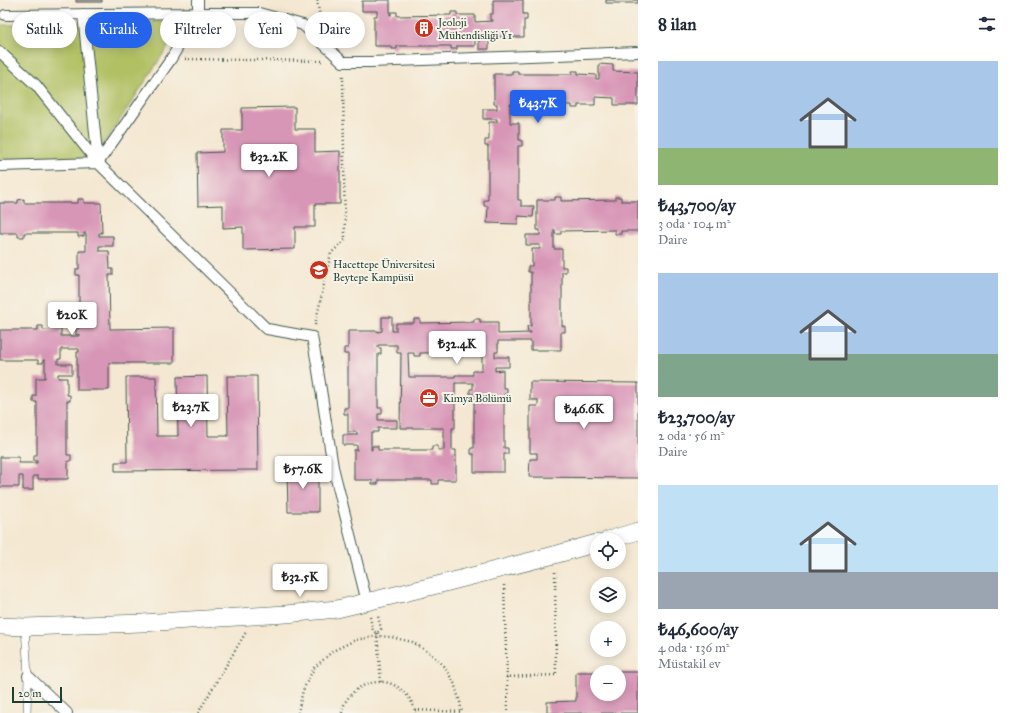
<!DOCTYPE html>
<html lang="tr">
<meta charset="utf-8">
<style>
:root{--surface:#fff;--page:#f2f2f3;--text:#1f2937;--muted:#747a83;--accent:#2563eb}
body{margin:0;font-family:"IM FELL Great Primer",serif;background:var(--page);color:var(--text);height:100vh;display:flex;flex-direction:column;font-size:15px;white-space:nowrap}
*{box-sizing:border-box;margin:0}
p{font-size:13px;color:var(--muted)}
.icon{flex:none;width:22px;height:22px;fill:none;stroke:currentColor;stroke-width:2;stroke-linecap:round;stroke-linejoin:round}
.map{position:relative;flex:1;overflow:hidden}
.panel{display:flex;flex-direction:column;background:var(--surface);width:380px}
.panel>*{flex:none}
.guide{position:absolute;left:12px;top:12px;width:380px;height:36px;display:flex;gap:8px}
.buttons{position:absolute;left:590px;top:533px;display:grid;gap:8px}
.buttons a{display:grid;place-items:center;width:36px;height:36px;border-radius:50%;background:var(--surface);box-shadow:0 2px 10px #0003;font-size:20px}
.scale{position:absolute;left:12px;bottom:10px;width:50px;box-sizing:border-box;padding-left:4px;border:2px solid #1f3d34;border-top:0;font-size:11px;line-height:14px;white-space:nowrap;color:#1f3d34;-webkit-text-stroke:3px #f7f3e8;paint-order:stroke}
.price{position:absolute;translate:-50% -34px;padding:0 9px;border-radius:4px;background:#fff;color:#222;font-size:13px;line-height:26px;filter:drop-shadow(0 1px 2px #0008)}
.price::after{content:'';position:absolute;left:50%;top:24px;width:12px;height:9px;margin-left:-6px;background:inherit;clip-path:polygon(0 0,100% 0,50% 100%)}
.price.current{background:var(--accent);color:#fff}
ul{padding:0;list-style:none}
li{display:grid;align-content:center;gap:8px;height:212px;padding:0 20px}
li span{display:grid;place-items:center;height:124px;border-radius:0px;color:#555}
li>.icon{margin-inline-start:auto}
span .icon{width:72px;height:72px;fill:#fffc;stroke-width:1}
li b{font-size:17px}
h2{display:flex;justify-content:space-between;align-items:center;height:48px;padding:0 20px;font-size:17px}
.tag{padding:0 14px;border-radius:18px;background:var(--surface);box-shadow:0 2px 10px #0003;font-size:14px;line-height:36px}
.tag.current{background:var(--accent);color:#fff}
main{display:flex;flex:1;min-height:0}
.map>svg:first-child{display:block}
.green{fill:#b0c062;stroke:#687e4b}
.building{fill:#d896b7;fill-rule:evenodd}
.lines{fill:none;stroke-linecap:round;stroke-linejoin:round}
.service-casing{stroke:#3f574c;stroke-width:8}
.pedestrian-casing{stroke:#3f574c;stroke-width:12}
.tertiary-casing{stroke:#3f574c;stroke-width:18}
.path{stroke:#3f574c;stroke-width:2.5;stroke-dasharray:1 3;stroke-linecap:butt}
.service{stroke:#fff;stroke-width:7}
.pedestrian{stroke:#fff;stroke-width:10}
.tertiary{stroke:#fff;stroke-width:17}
.labels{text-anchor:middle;stroke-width:4;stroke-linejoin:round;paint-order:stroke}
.poi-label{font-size:11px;fill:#1f3d34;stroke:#f7f3e8;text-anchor:start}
</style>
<main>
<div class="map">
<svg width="638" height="713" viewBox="0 0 638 713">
<rect width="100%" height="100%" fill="#f7f3e8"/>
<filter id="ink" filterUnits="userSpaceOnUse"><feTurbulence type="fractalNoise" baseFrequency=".025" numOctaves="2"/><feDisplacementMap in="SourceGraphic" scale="8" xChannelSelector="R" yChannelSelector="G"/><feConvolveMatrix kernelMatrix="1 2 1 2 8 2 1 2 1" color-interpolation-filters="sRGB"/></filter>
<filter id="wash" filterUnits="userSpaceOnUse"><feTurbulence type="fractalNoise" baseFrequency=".012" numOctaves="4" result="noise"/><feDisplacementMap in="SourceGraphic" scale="16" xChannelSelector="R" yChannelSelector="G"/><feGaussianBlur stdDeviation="0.9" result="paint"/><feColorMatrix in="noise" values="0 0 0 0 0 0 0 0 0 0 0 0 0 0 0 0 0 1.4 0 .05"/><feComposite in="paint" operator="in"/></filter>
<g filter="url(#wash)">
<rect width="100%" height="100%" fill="#f4e8d2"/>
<path class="green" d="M185,21l-81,123 -23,15h-81v-134z"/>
<g id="blocks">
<path class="building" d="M76,0h26v2h-26z
M377,0h13v15h1v-3h6v4l54,-1v-3h6v3h18v7l18,-1v-1h-3v-6h3v-14h30v14h4v6h-3v17h-31v-3h-4v15h-10v-15h-4v12h-18v3h-6v-3h-54v3h-6v-3h-17v-30h3v-5h-15v-10h15z
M606,0h32v3h-32z
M599,64l14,1v6l25,1v33h-24v-7l-19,-1v8h-17v3h-6v-3l-54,-1v4h-6v-4h-2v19h9v17h3v6h-4v54h3v6h13l-1,11 -15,-1v8l-31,-1 1,-17h-4v-6h4v-54h-3v-6h4v-18h8v-3h-14v-10h14v-5h-3v-30h18v-3h6v3h54v-3h6v3l18,1v4h3z
M295,107v22h20v23l25,-1v53h-25v23h-20v22l-52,1v-23l-20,1v-23l-25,1 -1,-53 26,-1v-22h19v-22z
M555,197h6v4l54,-1v-3h6v4h17v30h-17v3h-6v-4l-54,1v3h-6v-4h-1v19h8v18h4v5h-4v54h3v6h-4v18h-30v-9h-33v11h-3v5h14v10h-14v4l8,-1v18h4v6h-3v54h4v6h-4v18h-30v-18h-3v-6h3v-54h-4v-5h3v-6h-18v45h-3v22h4v30h-18v4h-6v-4h-54v4h-6v-4h-18v-30h3v-5h-14v-10h14v-3h-9v-18h-4v-6h4v-54h-4v-6h4v-17h30v1l4,-1v-14h10v14h4v-8h18v-4h6v4l54,-1v-3h6v3h18v12l33,-1v-1h-3l-1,-6h4v-54h-3v-6h4v-17h8v-4h-14v-10h14v-5h-3v-30h18zM378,345h19v8h4l-1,75h44v22h-6v-4h-6v4h-54v-4h-6v4h-1v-18h7v-4h19v-8h-19v-6h4v-6h-4v-54h3v-6h-3zM474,352v4h6v-4h2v19h-9v4h-18v2h-46l-1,-24h6v3h6v-3z
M24,199v4h54v-4h6v4h17l1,30h-3v3h14v10h-14v5h10l1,18h3v6h-4l1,54 64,-1v35h-65v27h-32v-38h2v-3h-18v10h-3v5h14v10h-14v4h9v17h3v6h-3v54h4v6h-3v18h-30v-3h-5v14h-10v-14h-4v11h-19v-30h19v6h18v-2h-3v-6h3v-53h-4v-6h3v-18h9v-18h-2v3h-5v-3h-38v-30h38v-4h5v4l18,-1v7h18v-2l-3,1v-7h3v-53h-3v-6h3v-18h7v-18h-2v3l-6,1v-4h-54v4h-6v-4h-18v-30h18v-3z
M207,376l1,60h20l-1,-60h30l1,94 -143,1v-9h12l-1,-85h30l1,59h21l-1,-59z
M530,382l108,1v95l-109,-1 1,-18h7v-6h-7v-47h8v-6h-8z
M287,468h31v44h-30z
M576,672h21v22h22v-22h19v41h-91v-11l29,-1z"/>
</g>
</g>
<g filter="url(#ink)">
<use href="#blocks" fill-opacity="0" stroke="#3f574c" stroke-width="1"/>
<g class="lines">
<defs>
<path id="service" d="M25,627l3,49 -1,37"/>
<path id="pedestrian" d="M83,14l15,149
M5,15l193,-2h61l44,12 40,37h27l268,-10
M0,52l36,33 62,78 169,166 45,8 5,27 16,103 34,135
M98,163l73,-104 27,-46v-13
M0,166l98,-3
M28,676l39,37"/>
<path id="tertiary" d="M608,540l30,-9
M0,626l25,1 117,-4 144,-9 51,-5 21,-5 83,-20 113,-29 43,-12"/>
</defs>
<use href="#service" class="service-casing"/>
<use href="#pedestrian" class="pedestrian-casing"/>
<use href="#tertiary" class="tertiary-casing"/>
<path class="path" d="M317,0l4,23
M185,59l137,2
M315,325l16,-72 14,-13 -2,-166
M504,585l4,128
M370,617l3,14 4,2 4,-4 -3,-13
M377,633l4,49
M506,677l50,-2 -1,-103
M415,710l47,2
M198,713l48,-81
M298,713l5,-23 11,-22 19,-17 22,-11 22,-4 14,1 21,5 18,11 14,13 10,17 6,19 2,11
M342,713c2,-19 22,-32 40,-31 15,0 32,16 33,31"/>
<use href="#service" class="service"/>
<use href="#pedestrian" class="pedestrian"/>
<use href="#tertiary" class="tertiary"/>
</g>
</g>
<defs>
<symbol id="building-disc" viewBox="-11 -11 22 22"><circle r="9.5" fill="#c8321e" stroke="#f7f3e8"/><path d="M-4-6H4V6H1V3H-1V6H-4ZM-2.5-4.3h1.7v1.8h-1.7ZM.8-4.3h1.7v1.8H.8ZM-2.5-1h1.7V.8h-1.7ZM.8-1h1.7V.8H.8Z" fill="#fff"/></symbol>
<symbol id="university-disc" viewBox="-11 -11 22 22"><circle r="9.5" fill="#c8321e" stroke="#f7f3e8"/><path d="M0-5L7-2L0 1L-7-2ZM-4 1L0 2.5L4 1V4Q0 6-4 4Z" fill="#fff"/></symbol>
<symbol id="office-disc" viewBox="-11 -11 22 22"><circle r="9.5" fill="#c8321e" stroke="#f7f3e8"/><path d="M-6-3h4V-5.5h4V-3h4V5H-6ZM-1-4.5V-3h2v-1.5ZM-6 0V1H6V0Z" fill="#fff"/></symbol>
</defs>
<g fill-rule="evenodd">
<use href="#building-disc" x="413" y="17" width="22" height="22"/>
<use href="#university-disc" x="308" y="259" width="22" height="22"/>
<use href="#office-disc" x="418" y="387" width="22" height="22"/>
</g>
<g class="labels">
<g class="poi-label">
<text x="438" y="26">Jeoloji<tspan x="438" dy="13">Mühendisliği Y1</tspan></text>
<text x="333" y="268">Hacettepe Üniversitesi<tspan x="333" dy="13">Beytepe Kampüsü</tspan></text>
<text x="443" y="402">Kimya Bölümü</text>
</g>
</g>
</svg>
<div class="buttons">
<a><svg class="icon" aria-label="locate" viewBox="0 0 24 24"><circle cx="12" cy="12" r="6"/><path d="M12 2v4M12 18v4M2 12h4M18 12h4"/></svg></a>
<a><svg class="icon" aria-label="layers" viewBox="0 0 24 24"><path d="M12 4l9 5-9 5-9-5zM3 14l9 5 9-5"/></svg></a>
<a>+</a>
<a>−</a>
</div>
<div class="scale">20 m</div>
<b class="price current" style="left:538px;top:124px">₺43.7K</b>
<b class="price" style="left:269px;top:178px">₺32.2K</b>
<b class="price" style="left:72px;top:336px">₺20K</b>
<b class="price" style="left:457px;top:365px">₺32.4K</b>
<b class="price" style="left:191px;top:428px">₺23.7K</b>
<b class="price" style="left:584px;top:430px">₺46.6K</b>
<b class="price" style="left:303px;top:490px">₺57.6K</b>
<b class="price" style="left:300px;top:598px">₺32.5K</b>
<div class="guide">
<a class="tag">Satılık</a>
<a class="tag current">Kiralık</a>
<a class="tag">Filtreler</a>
<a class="tag">Yeni</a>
<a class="tag">Daire</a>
</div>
</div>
<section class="panel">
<h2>8 ilan<svg class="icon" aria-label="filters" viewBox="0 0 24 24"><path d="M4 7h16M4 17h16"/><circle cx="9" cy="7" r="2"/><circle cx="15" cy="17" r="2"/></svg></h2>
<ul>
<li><span style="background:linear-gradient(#a9c7e8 70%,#8fb573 0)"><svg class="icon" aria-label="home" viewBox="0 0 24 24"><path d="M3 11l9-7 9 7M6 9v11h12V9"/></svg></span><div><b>₺43,700/ay</b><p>3 oda · 104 m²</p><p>Daire</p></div></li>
<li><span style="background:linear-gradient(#a9c7e8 65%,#7fa58c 0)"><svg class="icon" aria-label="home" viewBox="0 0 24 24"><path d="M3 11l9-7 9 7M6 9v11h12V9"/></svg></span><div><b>₺23,700/ay</b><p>2 oda · 56 m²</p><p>Daire</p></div></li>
<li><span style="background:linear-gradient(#bfe0f5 70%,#9aa5b1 0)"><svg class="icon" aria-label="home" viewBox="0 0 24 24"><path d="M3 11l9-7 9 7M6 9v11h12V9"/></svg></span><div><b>₺46,600/ay</b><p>4 oda · 136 m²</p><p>Müstakil ev</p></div></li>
</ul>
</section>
</main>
